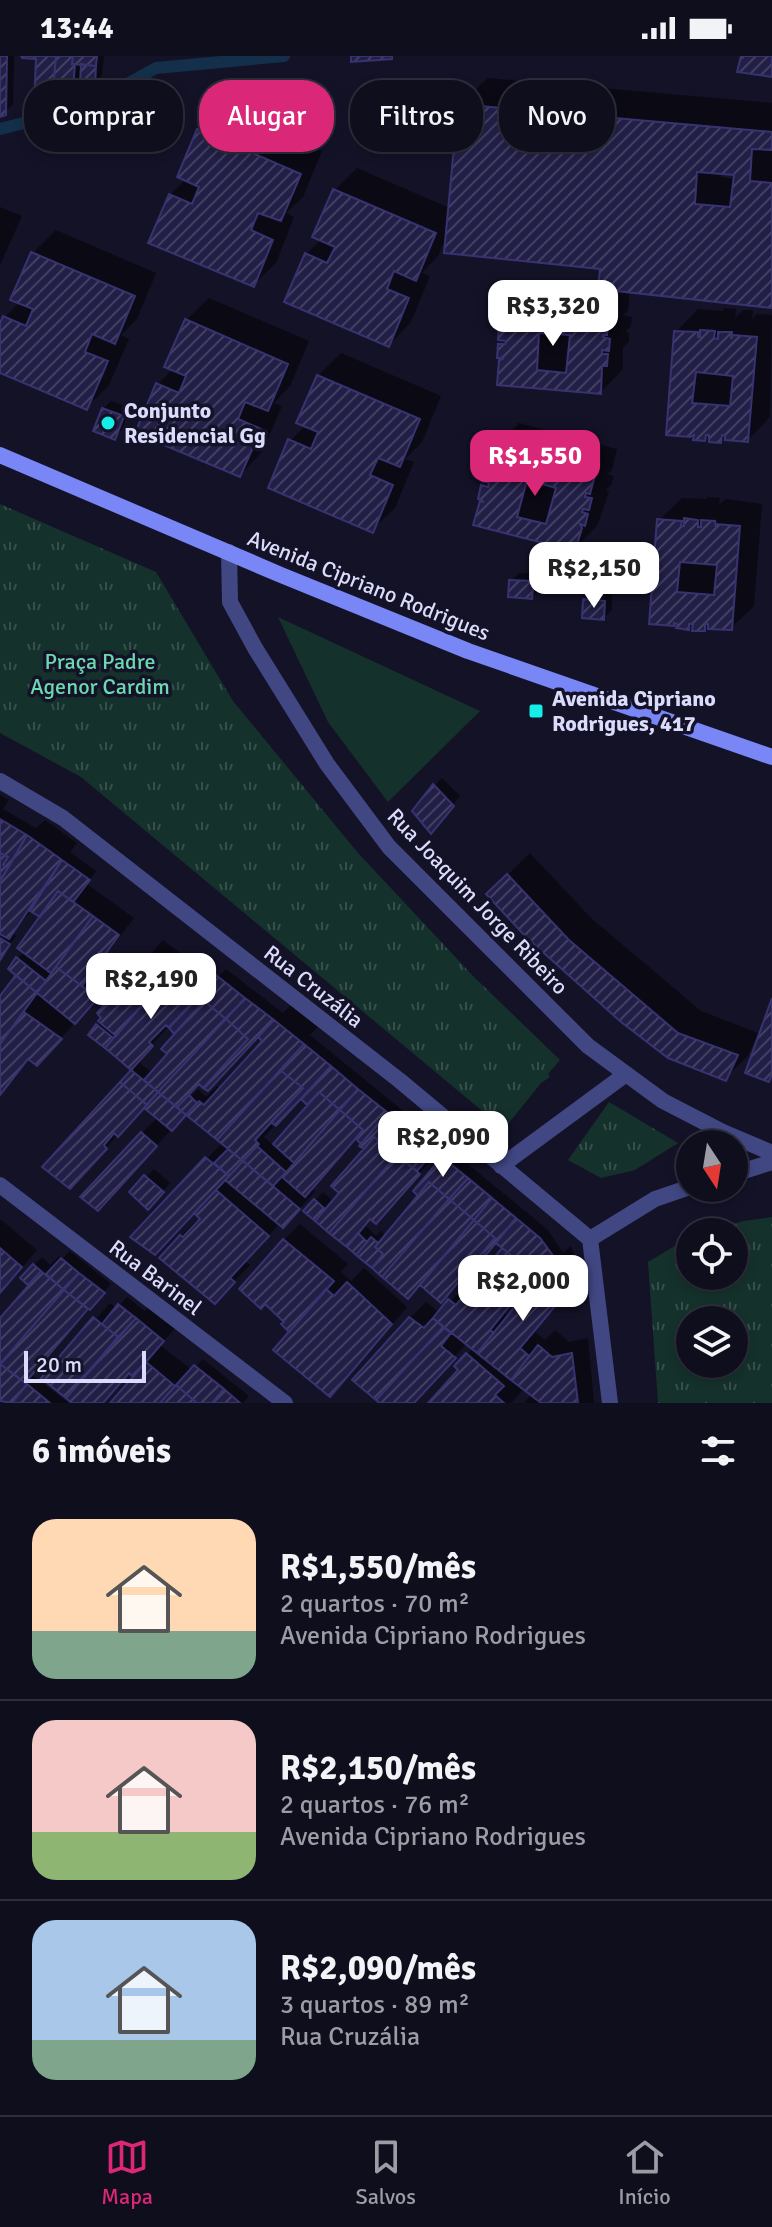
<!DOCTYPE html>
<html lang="pt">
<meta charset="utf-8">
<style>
:root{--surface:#0e0e1d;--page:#1c1c2a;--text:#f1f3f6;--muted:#9b9ca4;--line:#2e2e3b;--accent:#db2777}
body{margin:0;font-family:Signika,sans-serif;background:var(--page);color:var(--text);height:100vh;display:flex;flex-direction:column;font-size:30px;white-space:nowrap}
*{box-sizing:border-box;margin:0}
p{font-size:26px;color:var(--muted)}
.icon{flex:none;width:44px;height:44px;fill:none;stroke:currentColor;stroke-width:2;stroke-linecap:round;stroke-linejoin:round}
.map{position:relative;height:1347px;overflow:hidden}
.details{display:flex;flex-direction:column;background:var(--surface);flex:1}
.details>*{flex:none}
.hud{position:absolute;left:24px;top:24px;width:724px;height:72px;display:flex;gap:16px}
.needle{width:52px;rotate:168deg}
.fabs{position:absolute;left:676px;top:1074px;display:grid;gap:16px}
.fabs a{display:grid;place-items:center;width:72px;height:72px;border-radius:50%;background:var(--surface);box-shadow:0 4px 12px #0003,0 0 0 2px var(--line);font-size:40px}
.scale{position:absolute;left:24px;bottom:20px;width:122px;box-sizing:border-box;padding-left:8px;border:4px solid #dbdcfc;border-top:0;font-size:22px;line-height:28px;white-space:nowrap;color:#dbdcfc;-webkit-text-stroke:6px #131227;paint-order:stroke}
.price{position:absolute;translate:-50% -68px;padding:0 18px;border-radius:16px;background:#fff;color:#222;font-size:26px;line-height:52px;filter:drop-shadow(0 2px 4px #0008)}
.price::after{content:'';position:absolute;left:50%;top:48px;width:24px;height:18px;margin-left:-12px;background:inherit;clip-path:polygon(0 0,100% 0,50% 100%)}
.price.current{background:var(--accent);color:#fff}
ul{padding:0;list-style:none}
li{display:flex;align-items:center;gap:24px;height:200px;padding:0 32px}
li+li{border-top:2px solid var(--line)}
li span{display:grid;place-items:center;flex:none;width:224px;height:160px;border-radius:24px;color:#555}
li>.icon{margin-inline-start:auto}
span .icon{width:96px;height:96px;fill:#fffc;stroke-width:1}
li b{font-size:34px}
h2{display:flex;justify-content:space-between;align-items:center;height:96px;padding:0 32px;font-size:34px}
.pill{padding:0 28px;border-radius:32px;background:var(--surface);box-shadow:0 4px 12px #0003,0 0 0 2px var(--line);font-size:28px;line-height:72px}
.pill.current{background:var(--accent);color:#fff}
.status{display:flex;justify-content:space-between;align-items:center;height:56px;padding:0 40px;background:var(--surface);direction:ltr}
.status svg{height:22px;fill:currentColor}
.tabs{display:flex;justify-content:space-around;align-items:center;height:112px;border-top:2px solid var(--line);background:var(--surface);font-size:22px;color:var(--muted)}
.tabs a{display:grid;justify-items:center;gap:4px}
.tabs .current{color:var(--accent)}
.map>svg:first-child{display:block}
.grass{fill:url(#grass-tufts);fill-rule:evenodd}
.garden{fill:#15312c}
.shadow{fill:#0007;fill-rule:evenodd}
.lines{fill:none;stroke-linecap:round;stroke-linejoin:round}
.stream{stroke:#132f4a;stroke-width:12}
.building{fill:url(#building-hatch);stroke:#373371;stroke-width:2;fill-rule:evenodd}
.street{stroke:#414783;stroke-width:16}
.secondary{stroke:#7986f5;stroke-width:16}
.poi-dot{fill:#16ede7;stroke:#131227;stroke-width:3}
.labels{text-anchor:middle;stroke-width:7;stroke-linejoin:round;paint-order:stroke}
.poi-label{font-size:22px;font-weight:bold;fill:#dbdcfc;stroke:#131227;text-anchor:start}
.street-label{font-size:22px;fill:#dbdcfc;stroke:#131227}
.park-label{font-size:22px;fill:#6bd8af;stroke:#131227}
</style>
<div class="status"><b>13:44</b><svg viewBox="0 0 49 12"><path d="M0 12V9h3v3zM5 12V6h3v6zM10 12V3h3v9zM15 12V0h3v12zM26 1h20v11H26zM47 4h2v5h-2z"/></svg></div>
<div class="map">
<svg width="772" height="1347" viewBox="0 0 772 1347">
<defs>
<pattern id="grass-tufts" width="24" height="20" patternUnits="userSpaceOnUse" patternTransform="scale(2)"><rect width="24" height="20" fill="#15312c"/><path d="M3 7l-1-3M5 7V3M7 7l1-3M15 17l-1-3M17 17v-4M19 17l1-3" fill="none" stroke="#364e4c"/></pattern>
<pattern id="building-hatch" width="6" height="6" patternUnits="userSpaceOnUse" patternTransform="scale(2)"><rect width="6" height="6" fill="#221f47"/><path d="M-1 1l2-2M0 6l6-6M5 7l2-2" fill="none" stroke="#423f62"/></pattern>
</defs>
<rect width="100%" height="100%" fill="#131227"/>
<path class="grass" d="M0,448l156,68 77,129 125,152 115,123 87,84 -12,14 2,3 -9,6 -37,46 -423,-352 -81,-44z
M609,1046l69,41 -43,27 -34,8 -33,-18z
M772,1161v186h-114l-10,-141 42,-25v39h44v-44h-33l43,-11zM734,1264v44h-44v-44z"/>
<path class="garden" d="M278,561l202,94 -92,91 -60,-80z"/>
<path class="shadow" d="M0,0h14l-1,49 -13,10z
M23,0h81l-2,19 -8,8 -12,-6 -20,21 -24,-41z
M488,22l284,25v203l-142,-15 -2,19 -5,5 9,2 -1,9 -6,6h4v10l-6,5v22l-22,23 -95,-35 -6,-12 6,-6 -5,-1 5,-35 23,-23 72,7 1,-20 -156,-29 -8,18 -16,17 8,3 -19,46 -22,23 -83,-91 16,-15 13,-49 22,-22 93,40 10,-103zM721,116l15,1 -1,6 -14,-2z
M221,52l101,43 -19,46 -17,16 8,4 -18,46 -23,22 -83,-90 16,-16 13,-48z
M0,151l22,9 -22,49z
M56,174l100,43 -19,46 -16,16 8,4 -20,46 -22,22 -87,-37v-42l5,-11 15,-15 -7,-3 20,-46z
M209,242l100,43 -19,45 -16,17 8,3 -20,46 -22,23 -82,-91 15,-15 13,-49z
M725,252l11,1 -1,9 8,-8h10l-1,9 5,-5 15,1 -2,102 -22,23 -21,-6 -6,7 -9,-9 -8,7 -28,-107 22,-23 24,2z
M341,297l100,43 -19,46 -17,17 9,3 -19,46 -23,22 -82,-89 16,-16 12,-49z
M111,345l19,7 -8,22 -8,7 -11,-28z
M519,367l98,26 -5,21 -5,4 7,2 -3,9 -5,5 3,2 -12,34 -23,23 -92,-47 2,-3 -1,-13 5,-5 -1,-11 4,-4 5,-20z
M708,441l12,1 -1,7 7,-6 36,5 -8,102 -23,22 -21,-5 -6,6 -9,-8 -7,7 -29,-108 23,-22 24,1z
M519,517l22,1 -1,15 -8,8 -21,-16z
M593,535l19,2v17l-8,8 -19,-19z
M442,722l18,18 -22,27 -4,-37z
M0,739l9,5 -6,9 33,19 9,-8 32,23 -7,9 26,19 -9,13 47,34 -46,59 17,12 -52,58 -24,11 -29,35v-93l18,-25 -8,-7 14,-17 18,-35 -10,-6 -20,23 4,3 -16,22z
M530,797l61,65 110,93 60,23 11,-30v72l-3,3 -8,-45 -3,-1 -10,23 -23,22 -237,-184z
M163,884l52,40 11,-11 57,44 8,-8 27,22 -8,8 131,107 -11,12 4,3 -43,48 -19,13 -7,7 11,11 5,-5 6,5 34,-41 31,-44 96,79 15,23 8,-7 10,29 -47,56 11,9 10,-10 14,12 19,-4 6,65h-70l8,-9 -7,-6 -14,15h-80l29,-33 -4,-4 17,-18 -6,-5 -55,60h-30l28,-85 16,-16 14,11 26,-28 5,4 35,-43 -10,-9 -55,63 -20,-17 -13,13 -102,-86 17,-18 11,10 39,-60 -9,4 -7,-9 -46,51 4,4 -16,17 -19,14 -35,38 5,4 -35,36 -34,-65 16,-16 3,2 3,-3 -8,-8 -62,25 90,-94 -36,-30 -73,81 28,-60 16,-16 -13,-11 -60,64 37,-88 12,-13 -43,-35 13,-16 -5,-5zM182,967l3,3 -15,28 -17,19 -16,-12 32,-35zM258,978l7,7 -45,48 -3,-3 -11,11 -8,-8 -7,7 -3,-2zM318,1035l2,2 -46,53 -10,-9 9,-10 -4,-4 3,-3 29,-23 6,5zM537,1217l5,4 -33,40 -5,-4z
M154,1113l16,14 -22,24 -16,-15z
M0,1163l37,31 -37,43z
M300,1168l48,40 -7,8 10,9 13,-13 43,39 -61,71 -54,-47 -5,-10 -3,-81z
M70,1195l41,33 -80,90 35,27 3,-3 -25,-20 66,-75 7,5 10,-11 18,14 8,-8 26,21 -19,21 32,25 11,-11 46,37 -6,7h-130l22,-26 -5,-5 -28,31h-102v-82l38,-44 -4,-12 8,-8 8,8 9,-9 3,3z"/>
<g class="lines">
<path class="stream" d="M0,73l84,-21 72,-40 128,-12"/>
</g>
<path class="building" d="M0,0h7l-1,59 -6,2z
M21,0h35l-4,47 -18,4 2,-48 -14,-1z
M56,0h17l-1,8h3l-2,25 -9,-1 -1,12 -11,3z
M73,0h24l-1,10 -24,-2z
M351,0h41v3l-41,3z
M741,0h31v21l-35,-5z
M81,8l15,2 -1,19 -15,-1z
M458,48l314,28v18l-20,-1 -2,32 22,2v125l-174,-19 2,-20 -156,-16zM697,116l37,3 -4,32 -35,-3z
M197,73l104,45 -20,47 -23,-8 -7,17 22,10 -19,47 -106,-44 21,-49 23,10 7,-17 -22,-10z
M333,133l103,44 -20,48 -22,-10 -7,18 22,9 -20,49 -105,-45 21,-49 22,10 8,-16 -23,-10z
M31,196l104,44 -20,48 -23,-10 -7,18 23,9 -21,49 -87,-37v-50l3,-7 23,10 7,-17 -23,-9z
M504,246l105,9 -2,24h-4v2l7,2 -1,12 -7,-1v4h6l-1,12h-5l-1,28 -104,-9 2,-25 5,-2h-7l1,-14h7l1,-3 -8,-1 1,-13 8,-1h-5z
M185,263l103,45 -20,47 -23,-9 -7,17 23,10 -21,48 -105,-44 21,-50 23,10 7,-17 -22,-9z
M700,274l15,1 -1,7 4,1v-7h14l-1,7 2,-4 24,2 -9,105 -23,-2v-4l-3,-1 -1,8 -12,-1v-7h-3l-1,6 -12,-1 1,-5 -4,2 -24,-2 8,-104 24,1v5h2z
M539,277l31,2 -4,38 -29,-3z
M696,316l37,4 -3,30 -38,-3z
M317,319l103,44 -20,48 -22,-9 -8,17 23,10 -20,48 -105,-45 20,-49 23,10 7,-17 -22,-9z
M102,352l22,8 -9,24 -22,-9z
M494,389l102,27 -6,22 -4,-1 -1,4 7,1 -3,12 -6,-1 -1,3 6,2 -3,12 -5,-2 2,4 -7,23 -102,-26 7,-24 4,1 -6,-3 3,-14 7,2 1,-4 -7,-2 4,-12 6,1 -4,-3z
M527,424l29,8 -10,36 -29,-7z
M684,462l14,2v7h3v-7l14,1 1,7v-4l24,2 -8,104 -24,-1v-5h-3v7h-13l1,-7h-4v6l-13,-2 1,-4 -3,-1v3l-25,-2 8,-105 25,2 -1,5h3z
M680,506l37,3 -3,30 -37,-3z
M509,524l25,1 -2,18 -24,-2z
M583,543l22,2 -1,19 -22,-2z
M433,728l21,22 -23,28 -19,-23z
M0,763l27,16 -19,33 -5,-3 5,-8 -8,-4z
M27,779l35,25 -53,79 -9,-5v-53z
M0,797l8,4 -5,8 5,3 -8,13z
M62,804l28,20 -17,22 -15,-11 -18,26 -10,-6z
M507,818l62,66 109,93 60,22 -12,26 -58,-23 -47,-36 -95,-85 -40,-43z
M58,835l35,25 -42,57 -34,-25z
M93,860l26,19 -37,51 -26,-19z
M0,882l10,6 -10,16z
M146,899l23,18 -53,63 -18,-15 3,-3 -4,-5z
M16,901l30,24 -9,12 -29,-24z
M56,911l42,31 -23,26 -38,-31z
M169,917l30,23 -30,32 -3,-3 -17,17 4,4 -22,24 -26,-22z
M16,919l21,18 -37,51v-48z
M216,919l29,23 -19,21 -22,-18 -30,33 -5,-6z
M245,942l29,22 -66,71 -5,-3 45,-49 -22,-20z
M772,942v76l-3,8 -24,-9z
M204,945l22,18 -68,73 -14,-12 23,-26 -6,-5z
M24,956l38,27 -25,27 -9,-7 -28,36v-51z
M226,963l22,20 -45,49 -4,-4 -22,23 -19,-15z
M274,964l30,24 -87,96 -31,-25 13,-14 5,4 58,-64 -4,-4z
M96,968l17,14 -8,10 -17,-13z
M304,988l27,22 -55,60 -5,-4 32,-34 -23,-18z
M331,1010l27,23 -18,21 -21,-18 -12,13 -6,-6z
M131,1014l27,22 -11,13 -27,-23z
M280,1014l23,18 -48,52 4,4 -16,17 -26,-21z
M120,1026l27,23 -29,32 -4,-4 -10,12 3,4 -37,40 -28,-22z
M358,1033l30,24 -27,31 -5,-5 7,-9 -23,-20z
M158,1036l28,23 -14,16 -28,-23z
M319,1036l21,18 -46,53 -21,-19z
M189,1039l8,8 -11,12 -9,-8z
M340,1054l23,20 -58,67 -23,-20z
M388,1057l26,21 -17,21 -23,-18 -10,12 -5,-3z
M141,1076l16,14 -59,65 -18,-14z
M414,1078l21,17 -18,20 -20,-16z
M374,1081l23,18 -68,78 -14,-12 24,-28 -8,-7z
M257,1090l29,26 -13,14 -30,-25z
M228,1093l15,12 -14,15 -15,-13z
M397,1099l23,19 -44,50 -6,-5 -23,28 -18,-14z
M205,1101l24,19 -74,79 -25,-18z
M442,1101l26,21 -19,21 -20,-17 -11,14 -5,-5z
M243,1105l57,48 -17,19 -58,-48z
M144,1119l20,17 -16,18 -19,-18z
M468,1122l24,20 -18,22 -25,-21z
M429,1126l20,17 -67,78 -10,-9 11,-14 -8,-7z
M216,1134l53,46 -39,42 5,4 -20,22 -56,-46 21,-23 3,2 17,-18 -6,-6z
M492,1142l24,20 -30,37 -3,-3 12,-14 -21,-18z
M314,1143l11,10 -10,12 -12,-10z
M449,1143l25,21 -66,79 -26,-22z
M516,1162l24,20 14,19 -15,21 -43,-35z
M474,1164l21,18 -54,65 -21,-18z
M358,1177l9,9 -11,13 -9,-8z
M371,1181l7,6 -3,4 8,7 -11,14 -16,-13z
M283,1183l51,42 -45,51 -8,-8 3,-2 -19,-18 -4,5 -22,-20z
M0,1192l22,19 -22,26z
M502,1192l33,26 -45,56 4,3 -17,20 -44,-35 15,-19 8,6z
M61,1202l18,15 -15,17 -18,-16z
M554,1203l12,34 -46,55 9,8 -18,24 -34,-27z
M33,1208l8,7 -13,14 -8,-7z
M41,1215l23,19 -64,74v-46z
M79,1217l26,20 -15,17 -26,-20z
M347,1226l45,42 -62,73 -57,-47 53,-61 8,7z
M64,1234l24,19 -63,74 -25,-19z
M118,1248l18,14 -18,19 -16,-13z
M93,1261l25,20 -52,61 -25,-20z
M409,1261l15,11 9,-10 10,9 -67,73 -24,-20z
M136,1262l28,23 -31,36 -4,-4 -26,30h-32l-5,-5z
M443,1271l8,6 -10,13 15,12 -42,45h-35l-3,-3z
M538,1289l14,12 20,-4 6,50h-37l-30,-23z
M466,1297l38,33 -9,9 9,8h-76l30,-33 -4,-4z
M146,1306l29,24 -15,17h-50z
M0,1308l27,20 -15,19 -12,-2z
M194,1309l30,24 -12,14h-15l-21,-18z
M27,1328l23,19h-38z
M176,1329l21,18h-37z
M224,1333l16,14h-28z"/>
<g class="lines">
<path class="street" d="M229,496l1,50 25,46 72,116 62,83 199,199 75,55 60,31 49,21
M0,725l63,37 336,262 191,159
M501,1110l125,-92
M734,1118l38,-12
M0,1129l285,218
M590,1183l20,164
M590,1183l65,-40 35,-12"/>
<path class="secondary" d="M0,399l281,120 187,76 304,106"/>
</g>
<g class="poi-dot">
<circle cx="108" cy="367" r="8"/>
<rect x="528" y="647" width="16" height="16" rx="4"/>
</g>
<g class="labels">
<g class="poi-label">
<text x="124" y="362">Conjunto<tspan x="124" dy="25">Residencial Gg</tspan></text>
<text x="552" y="650">Avenida Cipriano<tspan x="552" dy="25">Rodrigues, 417</tspan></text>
</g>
<g class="street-label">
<text transform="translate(369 529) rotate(22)" y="8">Avenida Cipriano Rodrigues</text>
<text transform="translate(478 845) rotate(46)" y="8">Rua Joaquim Jorge Ribeiro</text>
<text transform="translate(314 930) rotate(38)" y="8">Rua Cruzália</text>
<text transform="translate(156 1221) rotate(37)" y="8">Rua Barinel</text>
</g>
<g class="park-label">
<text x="100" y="613">Praça Padre<tspan x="100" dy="25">Agenor Cardim</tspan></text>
</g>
</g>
</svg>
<div class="fabs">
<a><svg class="needle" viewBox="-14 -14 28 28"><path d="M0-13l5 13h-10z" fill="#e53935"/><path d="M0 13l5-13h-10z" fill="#9b9ca4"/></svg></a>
<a><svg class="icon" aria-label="locate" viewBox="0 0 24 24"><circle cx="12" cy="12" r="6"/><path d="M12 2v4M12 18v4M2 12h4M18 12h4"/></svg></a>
<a><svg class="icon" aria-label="layers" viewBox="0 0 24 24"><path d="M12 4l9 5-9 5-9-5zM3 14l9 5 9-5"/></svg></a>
</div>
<div class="scale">20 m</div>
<b class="price" style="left:553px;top:292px">R$3,320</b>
<b class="price current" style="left:535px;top:442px">R$1,550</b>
<b class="price" style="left:594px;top:554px">R$2,150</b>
<b class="price" style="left:151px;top:965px">R$2,190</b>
<b class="price" style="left:443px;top:1123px">R$2,090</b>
<b class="price" style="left:523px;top:1267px">R$2,000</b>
<div class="hud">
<a class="pill">Comprar</a>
<a class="pill current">Alugar</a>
<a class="pill">Filtros</a>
<a class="pill">Novo</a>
</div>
</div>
<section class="details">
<h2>6 imóveis<svg class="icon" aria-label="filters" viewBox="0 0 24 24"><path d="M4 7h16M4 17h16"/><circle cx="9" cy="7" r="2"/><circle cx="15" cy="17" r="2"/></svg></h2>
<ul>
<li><span style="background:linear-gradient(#ffd9b3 70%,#7fa58c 0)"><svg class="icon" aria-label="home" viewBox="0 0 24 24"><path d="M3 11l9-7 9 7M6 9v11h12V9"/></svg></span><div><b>R$1,550/mês</b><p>2 quartos · 70 m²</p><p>Avenida Cipriano Rodrigues</p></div></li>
<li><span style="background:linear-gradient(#f6c9c9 70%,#8fb573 0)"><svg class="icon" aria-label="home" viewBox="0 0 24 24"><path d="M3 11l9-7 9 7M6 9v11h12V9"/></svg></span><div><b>R$2,150/mês</b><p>2 quartos · 76 m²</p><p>Avenida Cipriano Rodrigues</p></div></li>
<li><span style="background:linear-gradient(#a9c7e8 75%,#7fa58c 0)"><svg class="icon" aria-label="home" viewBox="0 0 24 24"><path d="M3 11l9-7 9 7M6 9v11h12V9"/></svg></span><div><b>R$2,090/mês</b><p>3 quartos · 89 m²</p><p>Rua Cruzália</p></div></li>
</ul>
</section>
<nav class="tabs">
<a class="current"><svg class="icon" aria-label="map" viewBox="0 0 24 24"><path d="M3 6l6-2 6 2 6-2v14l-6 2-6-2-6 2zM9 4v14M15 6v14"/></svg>Mapa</a>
<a><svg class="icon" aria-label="saved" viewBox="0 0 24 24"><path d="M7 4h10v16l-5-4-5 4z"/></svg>Salvos</a>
<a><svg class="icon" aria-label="home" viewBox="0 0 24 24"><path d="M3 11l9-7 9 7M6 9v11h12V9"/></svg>Início</a>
</nav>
